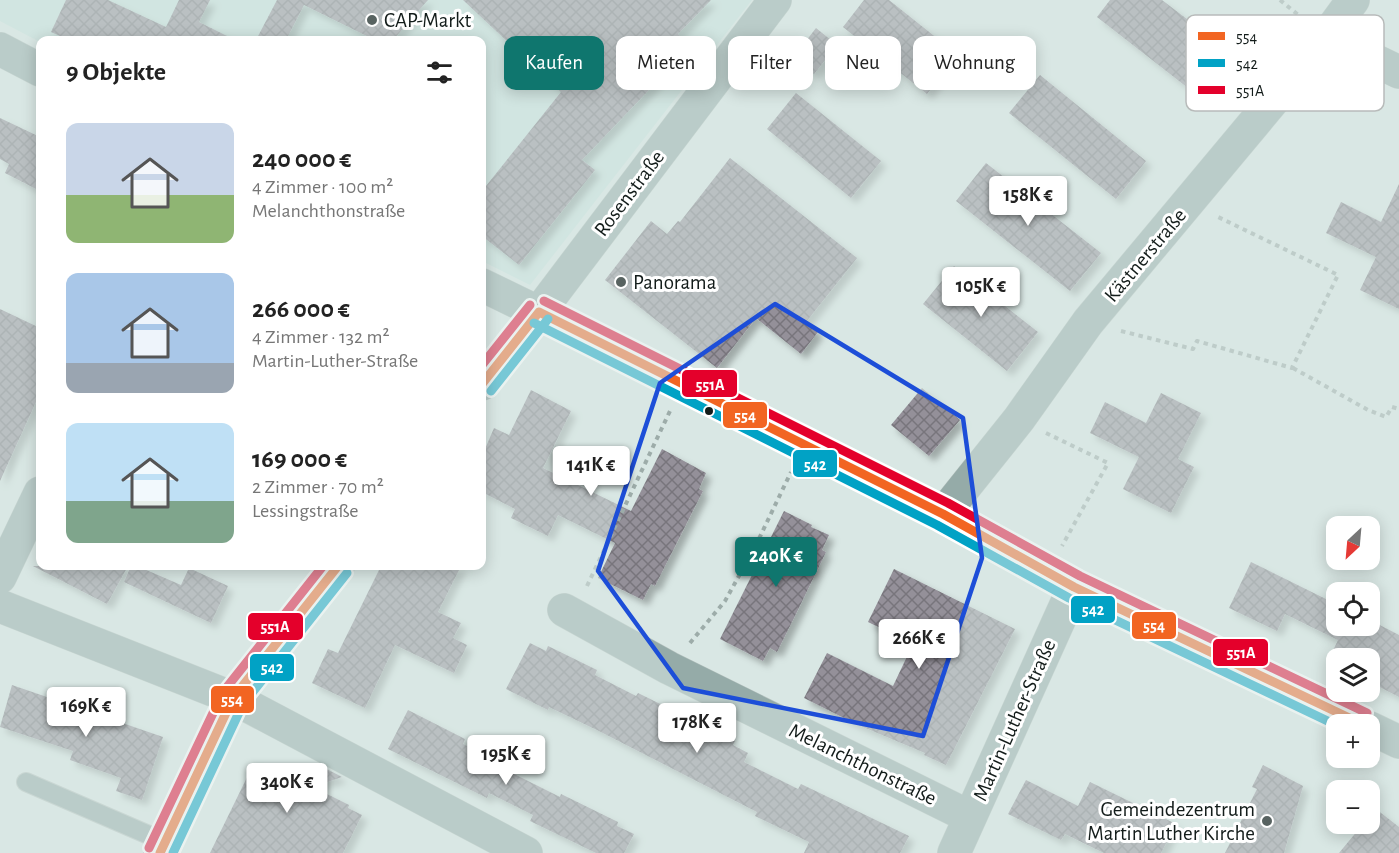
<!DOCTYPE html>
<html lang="de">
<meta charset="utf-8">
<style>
:root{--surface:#fff;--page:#f6f6f6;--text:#222;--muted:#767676;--accent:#0f766e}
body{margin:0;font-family:"Alegreya Sans",sans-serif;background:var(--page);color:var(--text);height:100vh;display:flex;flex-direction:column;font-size:22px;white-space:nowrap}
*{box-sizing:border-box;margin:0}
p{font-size:20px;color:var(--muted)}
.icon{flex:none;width:33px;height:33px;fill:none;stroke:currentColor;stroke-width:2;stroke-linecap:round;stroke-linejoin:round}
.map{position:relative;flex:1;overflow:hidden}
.details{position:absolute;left:36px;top:36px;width:450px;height:534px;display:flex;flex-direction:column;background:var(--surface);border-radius:12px;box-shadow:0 3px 15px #0003}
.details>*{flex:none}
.banner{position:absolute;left:504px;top:36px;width:570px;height:54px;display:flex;gap:12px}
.needle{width:39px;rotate:206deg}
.tools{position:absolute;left:1326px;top:516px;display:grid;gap:12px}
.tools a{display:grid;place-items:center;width:54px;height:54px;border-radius:12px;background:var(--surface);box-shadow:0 3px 15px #0003;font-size:30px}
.price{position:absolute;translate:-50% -51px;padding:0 14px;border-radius:6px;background:#fff;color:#222;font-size:20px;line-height:39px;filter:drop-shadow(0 2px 3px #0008)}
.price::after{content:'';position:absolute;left:50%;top:36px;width:18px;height:14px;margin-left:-9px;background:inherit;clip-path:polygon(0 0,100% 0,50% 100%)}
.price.current{background:var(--accent);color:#fff}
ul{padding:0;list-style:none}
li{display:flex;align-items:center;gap:18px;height:150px;padding:0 30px}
li span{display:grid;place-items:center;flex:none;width:168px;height:120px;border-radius:12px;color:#555}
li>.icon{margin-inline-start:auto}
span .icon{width:72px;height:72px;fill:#fffc;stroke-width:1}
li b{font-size:26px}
h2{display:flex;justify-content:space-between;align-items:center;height:72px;padding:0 30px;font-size:26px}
.tag{padding:0 21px;border-radius:12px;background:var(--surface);box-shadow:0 3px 15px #0003;font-size:21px;line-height:54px}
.tag.current{background:var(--accent);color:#fff}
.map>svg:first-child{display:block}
.built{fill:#c8e2dd}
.building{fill:url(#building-cross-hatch);filter:url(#shadow)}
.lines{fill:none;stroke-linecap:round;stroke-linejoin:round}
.service-casing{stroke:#b6c2bf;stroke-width:20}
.minor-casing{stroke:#b6c2bf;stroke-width:34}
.path{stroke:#9daca9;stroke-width:4;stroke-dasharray:4.5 4.5;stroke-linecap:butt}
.service{stroke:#95aba8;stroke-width:18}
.minor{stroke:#95aba8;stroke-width:33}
.bus-1-casing{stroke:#fff;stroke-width:14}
.bus-2-casing{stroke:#fff;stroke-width:14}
.bus-3-casing{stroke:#fff;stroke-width:14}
.bus-1{stroke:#f26522;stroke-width:9}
.bus-2{stroke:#01a2c5;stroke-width:9}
.bus-3{stroke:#e4002b;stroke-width:9}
.marked{fill:none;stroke:#1d4ed8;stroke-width:4.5;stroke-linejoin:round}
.poi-dot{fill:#586361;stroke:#fff;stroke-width:2}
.bus-dot{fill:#131c1a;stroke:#fff;stroke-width:2}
.labels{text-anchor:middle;stroke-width:6;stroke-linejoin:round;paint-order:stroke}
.poi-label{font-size:21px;fill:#131c1a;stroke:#fff;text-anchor:start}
.street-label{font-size:21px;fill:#131c1a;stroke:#fff}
.key{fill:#fff;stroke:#b8bbba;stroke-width:1.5}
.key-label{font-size:16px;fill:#131c1a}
.line-badge{stroke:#fff;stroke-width:2}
.badge-label{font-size:16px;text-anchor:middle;font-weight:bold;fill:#fff}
</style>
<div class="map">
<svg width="1399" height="853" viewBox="0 0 1399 853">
<defs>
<pattern id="building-cross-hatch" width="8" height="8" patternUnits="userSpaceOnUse" patternTransform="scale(1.5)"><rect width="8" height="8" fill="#949099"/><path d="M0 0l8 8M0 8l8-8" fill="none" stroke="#78757c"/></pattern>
<filter id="shadow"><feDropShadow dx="5.5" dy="5.5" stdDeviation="3" flood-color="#0004"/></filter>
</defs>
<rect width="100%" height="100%" fill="#d9e7e4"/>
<path class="built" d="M0,0h752l-222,285 -48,-24v-221l-442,2 -40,-21z"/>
<path class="building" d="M66,0h42l58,27 13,-27h31l-11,22 36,18h-166l-18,-8z
M277,0h151l-35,40h-18l-71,-35 -18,35h-30z
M463,0h248l-33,34 13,12 -109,114 13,10 -76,95 -37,-29v-45l79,-99z
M864,0h25l69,55 -31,39 -84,-67z
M1110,0h52l68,52 -33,43 -100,-78z
M816,28l21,17 -23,29 -21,-16z
M1040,75l106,86 -30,38 -107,-86z
M796,93l85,68 -30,37 -84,-69z
M0,118l40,19v54l-35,-18 4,-9 -9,-5z
M730,158l127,100 -51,64 12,10 -17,22 -45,-36 -39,50 -112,-88 46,-59 16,13 11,-13 2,1z
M986,163l115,90 -31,38 -114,-90z
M1399,184v125l-39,-19 16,-33 -50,-24 15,-31 40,20z
M954,266l84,66 -31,39 -84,-67z
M0,309l40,19v65l-40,88z
M922,388l38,32 -31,36 -38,-31z
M531,390l40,21 -28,57 88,43 31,-62 44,24 -7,16 4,2 -48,95 -4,-2 -8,16 -45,-22 17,-35 -57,-28 -10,21 -37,-18 4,-9 -33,-17v-36l12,-28 15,7z
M1161,393l40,20 -23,46 16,8 -23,46 -48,-24 16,-32 -49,-24 15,-31 41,21z
M784,511l28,14 -1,2 18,8 -7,15 4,2 -32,66 -17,34 -7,-4 -7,13 -43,-22z
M1251,562l85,42v22h34v-6l29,15v62l-29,-15v-24h-34v8l-8,-5 10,-21 -53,-26 -8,17 -48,-23z
M33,566h95l-21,38z
M131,566h6l44,19 8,-17 39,18 -17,37 -87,-41z
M381,566h80l-23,46 23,11 -8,15 14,7 -13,28 -59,-28 -30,63 -53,-25 16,-34 10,4z
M894,569l121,60 -69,136 -22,-10 1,-2 -69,-29 -52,-26 23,-45 66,33 20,-42 -45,-22z
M530,643l16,8 2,-5 49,24 -2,5 41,21 2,-3 97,48 -2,4 15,8 -4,9 54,27 3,-5 108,52 -9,17h-96l5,-11 -54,-26 2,-4 -158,-81 -50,-24 -1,3 -42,-21z
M12,685l151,52 -21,63 -26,-9 5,-13 -51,-18 3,-9 -73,-24z
M408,710l57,29 -2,5 41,20 -2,4 58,29 1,-3 57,28 -1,4 17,8 -10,19h-28l-66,-32 3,-6 -44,-22 -2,5 -99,-49z
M254,763l15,7 1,-4h51l21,11 -29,10 36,18 -1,3 14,7 -19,38h-133z
M1263,765l40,21 -19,67h-59l32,-64 -5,-2z
M1026,780l52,26 12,-24 86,42 -15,29h-57l-39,-19 -4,6 -53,-26z
M1376,809l23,18v26h-60l24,-29h7v-8z"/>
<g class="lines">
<defs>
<path id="service" d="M26,782l139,60"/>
<path id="minor" d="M1326,37l73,35
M0,49l40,21
M482,285l158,77 303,152 131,73 288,137
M482,384l57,-72 236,-312
M943,514l76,-95 69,-97 238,-285 27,-37
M0,577l40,-84
M0,606l233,92 293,155
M564,610l105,58 301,149
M1370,728l29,14
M160,853l73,-155 105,-132
M954,853l120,-266"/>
</defs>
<use href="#service" class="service-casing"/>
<use href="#minor" class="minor-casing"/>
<path class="path" d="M1280,0l22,18
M1121,331l72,18 4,-8 95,27 46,-93 -122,-59
M1293,368l75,42 18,7 6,-10 7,2
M1046,433l62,30 -46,83
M587,586l83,-175
M690,643l35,-42 30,-54 36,-75"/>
<use href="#service" class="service"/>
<use href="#minor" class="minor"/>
<defs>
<path id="bus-1" d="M539,312l404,202 131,73 288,137
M482,384l57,-72
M160,853l73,-155 105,-132"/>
<path id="bus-2" d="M534,323l403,202 132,73 267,127
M491,391l57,-72
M173,853l70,-149 104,-131"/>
<path id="bus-3" d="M544,301l404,202 132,73 287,137
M482,365l48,-60
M149,848l74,-156 100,-126"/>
</defs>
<use href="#bus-1" class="bus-1-casing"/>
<use href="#bus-2" class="bus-2-casing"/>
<use href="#bus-3" class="bus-3-casing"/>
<use href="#bus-1" class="bus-1"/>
<use href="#bus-2" class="bus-2"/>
<use href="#bus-3" class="bus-3"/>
</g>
<path d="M0 0H1399V853H0ZM775,304l188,114 19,140 -59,178 -240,-48 -85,-117 62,-188z" fill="#d9e7e4" fill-opacity=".55" fill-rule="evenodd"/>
<path class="marked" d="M775,304l188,114 19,140 -59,178 -240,-48 -85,-117 62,-188z"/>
<g class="poi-dot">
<circle cx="372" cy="20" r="6"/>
<circle cx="621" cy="282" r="6"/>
<circle cx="1267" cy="821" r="6"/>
</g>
<circle class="bus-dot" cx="709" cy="411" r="5"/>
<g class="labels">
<g class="poi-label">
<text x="384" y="27">CAP-Markt</text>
<text x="633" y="289">Panorama</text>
<text x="1255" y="816" text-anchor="end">Gemeindezentrum<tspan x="1255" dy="24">Martin Luther Kirche</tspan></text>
</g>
<g class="street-label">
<text transform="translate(629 193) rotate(-53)" y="7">Rosenstraße</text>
<text transform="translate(1145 255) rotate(-50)" y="7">Kästnerstraße</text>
<text transform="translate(1014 720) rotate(-66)" y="7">Martin-Luther-Straße</text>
<text transform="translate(863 764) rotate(26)" y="7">Melanchthonstraße</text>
</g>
</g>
<rect x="1186" y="15" width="198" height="96" rx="9" class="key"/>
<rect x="1198" y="32" width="27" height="8" fill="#f26522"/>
<rect x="1198" y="59" width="27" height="8" fill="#01a2c5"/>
<rect x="1198" y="86" width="27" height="8" fill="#e4002b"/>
<g class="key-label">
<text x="1236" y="42">554</text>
<text x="1236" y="69">542</text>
<text x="1236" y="96">551A</text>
</g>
<g class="line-badge">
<rect x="681" y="369" width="57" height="29" rx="6" fill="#e4002b"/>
<rect x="722" y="401" width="46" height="28" rx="6" fill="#f26522"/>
<rect x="792" y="449" width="46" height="29" rx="6" fill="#01a2c5"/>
<rect x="1070" y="595" width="46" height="29" rx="6" fill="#01a2c5"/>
<rect x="1131" y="611" width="46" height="29" rx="6" fill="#f26522"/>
<rect x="247" y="612" width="57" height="29" rx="6" fill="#e4002b"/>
<rect x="1212" y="638" width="57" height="29" rx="6" fill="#e4002b"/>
<rect x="249" y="653" width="46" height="29" rx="6" fill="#01a2c5"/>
<rect x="210" y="685" width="45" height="29" rx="6" fill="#f26522"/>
</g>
<g class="badge-label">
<text x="710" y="390">551A</text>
<text x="745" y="421">554</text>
<text x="815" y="470">542</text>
<text x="1093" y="615">542</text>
<text x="1154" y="631">554</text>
<text x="275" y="632">551A</text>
<text x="1241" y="658">551A</text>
<text x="272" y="673">542</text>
<text x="232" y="705">554</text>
</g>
</svg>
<div class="tools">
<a><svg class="needle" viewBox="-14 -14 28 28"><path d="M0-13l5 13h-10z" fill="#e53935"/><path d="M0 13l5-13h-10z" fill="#767676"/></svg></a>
<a><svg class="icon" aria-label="locate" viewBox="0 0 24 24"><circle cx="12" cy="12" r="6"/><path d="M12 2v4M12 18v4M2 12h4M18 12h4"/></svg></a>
<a><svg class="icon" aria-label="layers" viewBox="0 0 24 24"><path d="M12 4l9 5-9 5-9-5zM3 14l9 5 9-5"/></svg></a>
<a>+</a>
<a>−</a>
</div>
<b class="price" style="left:1028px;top:227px">158K €</b>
<b class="price" style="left:981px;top:318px">105K €</b>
<b class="price" style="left:591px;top:497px">141K €</b>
<b class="price current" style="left:776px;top:588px">240K €</b>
<b class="price" style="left:919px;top:670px">266K €</b>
<b class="price" style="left:86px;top:738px">169K €</b>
<b class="price" style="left:697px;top:754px">178K €</b>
<b class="price" style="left:506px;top:786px">195K €</b>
<b class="price" style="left:287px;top:814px">340K €</b>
<div class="banner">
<a class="tag current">Kaufen</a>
<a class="tag">Mieten</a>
<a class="tag">Filter</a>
<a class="tag">Neu</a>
<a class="tag">Wohnung</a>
</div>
<section class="details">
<h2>9 Objekte<svg class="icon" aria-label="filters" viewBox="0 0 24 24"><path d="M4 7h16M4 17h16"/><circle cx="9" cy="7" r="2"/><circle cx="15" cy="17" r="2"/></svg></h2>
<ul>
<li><span style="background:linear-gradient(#c9d6e8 60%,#8fb573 0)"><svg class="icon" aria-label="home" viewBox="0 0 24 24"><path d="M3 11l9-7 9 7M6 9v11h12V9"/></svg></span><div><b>240 000 €</b><p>4 Zimmer · 100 m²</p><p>Melanchthonstraße</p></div></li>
<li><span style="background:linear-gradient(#a9c7e8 75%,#9aa5b1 0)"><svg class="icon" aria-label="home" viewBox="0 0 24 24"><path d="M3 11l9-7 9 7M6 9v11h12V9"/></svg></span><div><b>266 000 €</b><p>4 Zimmer · 132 m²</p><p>Martin-Luther-Straße</p></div></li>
<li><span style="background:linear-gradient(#bfe0f5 65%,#7fa58c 0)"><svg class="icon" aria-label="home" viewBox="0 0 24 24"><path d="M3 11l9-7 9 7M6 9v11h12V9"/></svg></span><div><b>169 000 €</b><p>2 Zimmer · 70 m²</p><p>Lessingstraße</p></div></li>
</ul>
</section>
</div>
